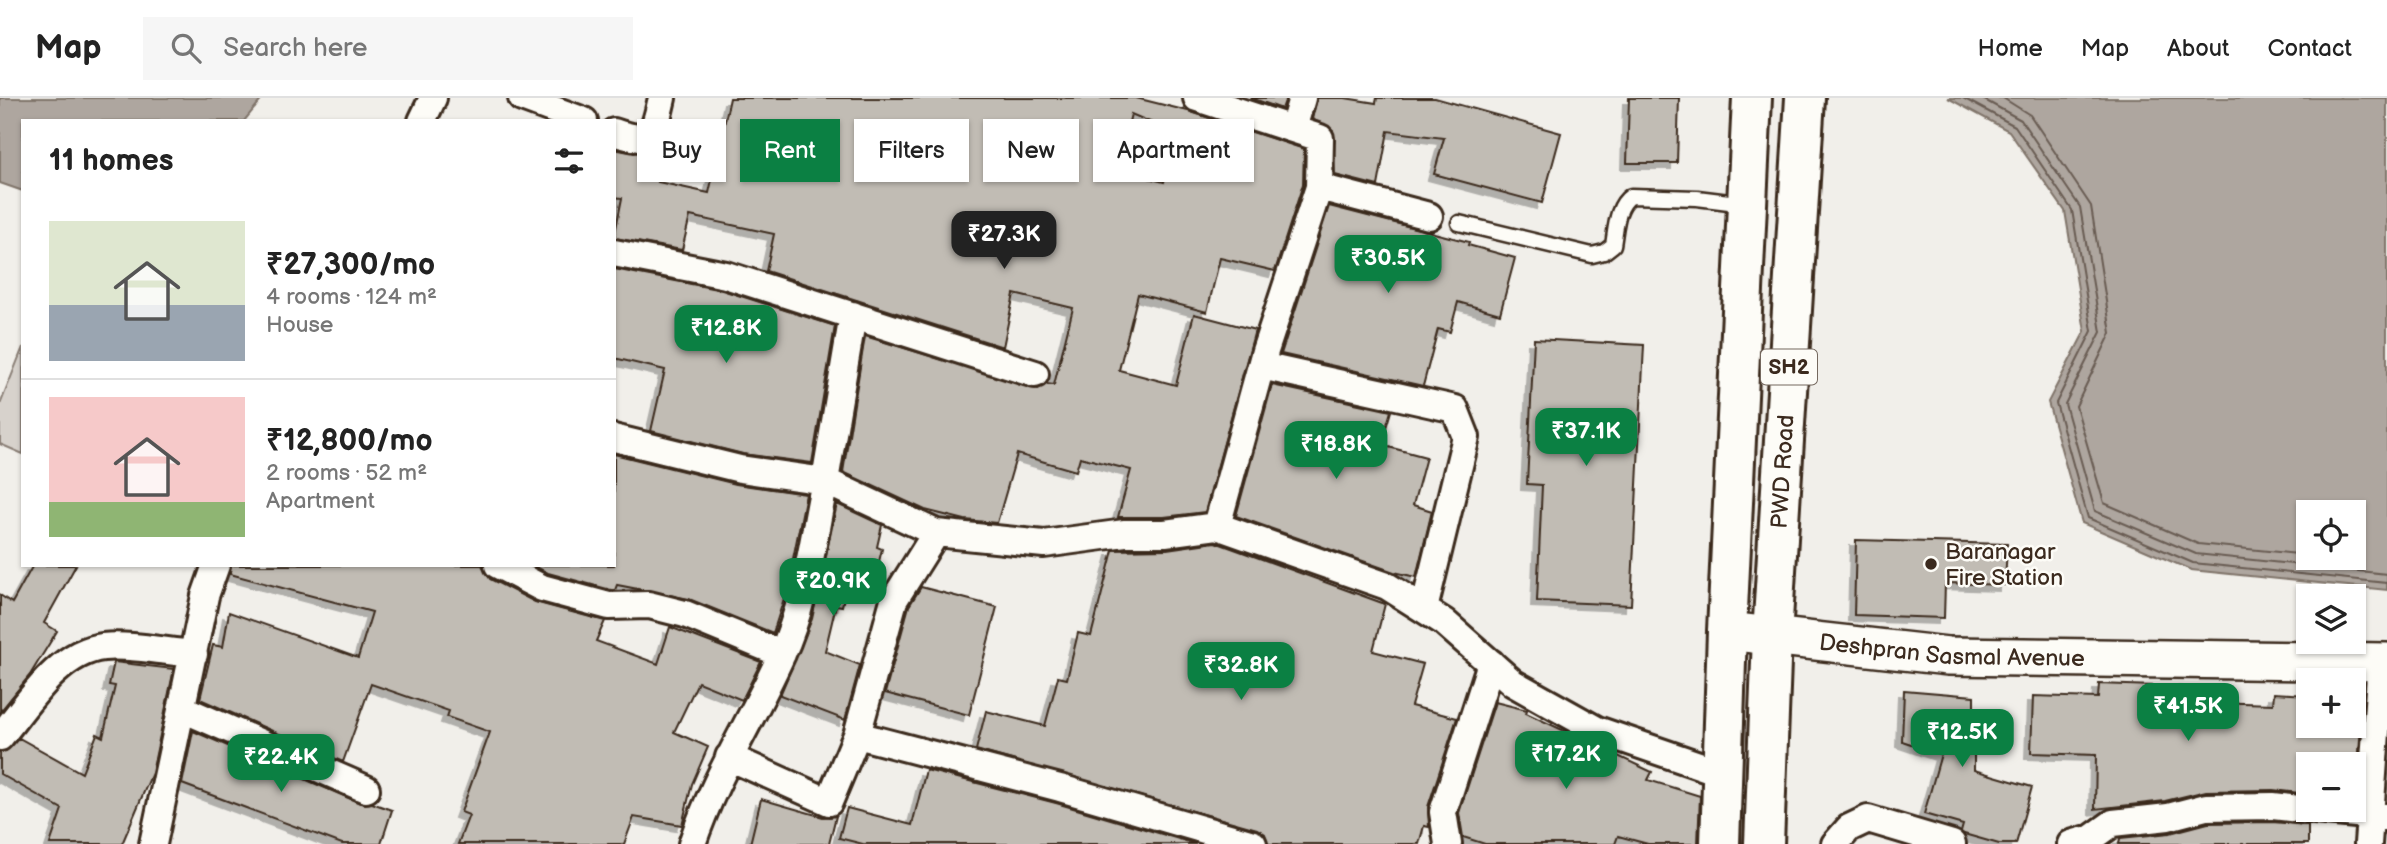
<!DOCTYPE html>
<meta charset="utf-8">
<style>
:root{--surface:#fff;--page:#f6f6f6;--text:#222;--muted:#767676;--line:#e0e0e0;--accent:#0b8043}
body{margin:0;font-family:"Balsamiq Sans",sans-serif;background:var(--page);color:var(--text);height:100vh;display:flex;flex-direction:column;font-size:26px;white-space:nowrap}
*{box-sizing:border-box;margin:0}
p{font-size:23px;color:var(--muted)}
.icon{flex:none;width:38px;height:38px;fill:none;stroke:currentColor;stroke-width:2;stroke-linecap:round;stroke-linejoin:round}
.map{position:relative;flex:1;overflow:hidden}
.side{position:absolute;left:21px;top:21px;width:595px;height:448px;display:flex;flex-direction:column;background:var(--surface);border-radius:0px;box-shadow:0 2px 5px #0004}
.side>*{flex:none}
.top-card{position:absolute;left:637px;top:21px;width:665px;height:63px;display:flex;gap:14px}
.controls{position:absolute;left:2296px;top:402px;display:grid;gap:14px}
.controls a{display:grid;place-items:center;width:70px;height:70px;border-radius:0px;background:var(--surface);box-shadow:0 2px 5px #0004;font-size:35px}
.price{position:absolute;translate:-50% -60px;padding:0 16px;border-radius:14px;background:var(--accent);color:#fff;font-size:23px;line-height:46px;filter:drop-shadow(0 2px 4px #0008)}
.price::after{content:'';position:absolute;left:50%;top:42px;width:21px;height:16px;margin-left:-10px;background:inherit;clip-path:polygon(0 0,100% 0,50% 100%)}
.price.current{background:#222;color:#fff}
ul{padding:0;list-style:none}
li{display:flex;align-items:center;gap:21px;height:175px;padding:0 28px}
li+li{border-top:2px solid var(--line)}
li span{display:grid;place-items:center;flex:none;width:196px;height:140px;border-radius:0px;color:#555}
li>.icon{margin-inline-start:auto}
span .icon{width:84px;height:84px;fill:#fffc;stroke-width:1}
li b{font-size:30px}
h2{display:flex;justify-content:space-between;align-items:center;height:84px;padding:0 28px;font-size:30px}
.chip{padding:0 24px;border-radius:0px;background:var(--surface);box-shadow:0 2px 5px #0004;font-size:24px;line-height:63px}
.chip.current{background:var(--accent);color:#fff}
header{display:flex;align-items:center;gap:42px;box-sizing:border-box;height:98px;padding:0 35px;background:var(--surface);border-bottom:2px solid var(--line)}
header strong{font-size:33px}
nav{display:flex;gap:38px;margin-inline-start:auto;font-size:24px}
.search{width:490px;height:63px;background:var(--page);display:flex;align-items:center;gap:18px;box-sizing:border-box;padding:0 24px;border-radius:0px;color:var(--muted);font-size:26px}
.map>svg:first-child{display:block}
.green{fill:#d7d2cc;stroke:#897e75;stroke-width:2}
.water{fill:#aea69f;stroke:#80746b;stroke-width:2;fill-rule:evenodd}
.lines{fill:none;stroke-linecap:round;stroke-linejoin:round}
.shore{stroke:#695c52;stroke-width:2}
.building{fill:#c1bcb4;stroke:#3b2a1e;stroke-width:2;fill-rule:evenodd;filter:url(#shadow)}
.lane-casing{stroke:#3b2a1e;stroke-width:19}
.street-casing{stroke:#3b2a1e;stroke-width:32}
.secondary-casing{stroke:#3b2a1e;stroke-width:42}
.primary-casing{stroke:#3b2a1e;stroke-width:44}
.lane{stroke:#fdfcf7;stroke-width:14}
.street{stroke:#fdfcf7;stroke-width:26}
.secondary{stroke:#fdfcf7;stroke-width:37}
.primary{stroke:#fdfcf7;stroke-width:38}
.poi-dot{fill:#3b2a1e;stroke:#fdfcf7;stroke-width:2.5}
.labels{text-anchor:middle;stroke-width:5;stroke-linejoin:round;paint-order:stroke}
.shield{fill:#fdfcf7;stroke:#75695f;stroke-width:2}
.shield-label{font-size:21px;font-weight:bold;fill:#3b2a1e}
.street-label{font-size:23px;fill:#3b2a1e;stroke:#fdfcf7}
.poi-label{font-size:23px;fill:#3b2a1e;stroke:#fdfcf7;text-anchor:start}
</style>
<header>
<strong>Map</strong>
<div class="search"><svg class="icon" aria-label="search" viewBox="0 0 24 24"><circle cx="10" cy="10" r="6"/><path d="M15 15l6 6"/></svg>Search here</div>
<nav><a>Home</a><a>Map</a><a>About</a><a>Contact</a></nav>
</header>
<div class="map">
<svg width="2387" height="746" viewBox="0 0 2387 746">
<defs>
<filter id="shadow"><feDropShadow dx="-6" dy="6" stdDeviation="0" flood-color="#0004"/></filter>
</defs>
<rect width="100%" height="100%" fill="#f1efea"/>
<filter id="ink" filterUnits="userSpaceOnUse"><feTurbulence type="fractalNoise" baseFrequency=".0143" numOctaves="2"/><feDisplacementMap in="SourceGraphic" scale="14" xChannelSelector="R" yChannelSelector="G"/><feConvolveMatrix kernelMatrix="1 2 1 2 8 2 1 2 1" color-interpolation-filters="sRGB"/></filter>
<g filter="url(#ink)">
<path class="green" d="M23,249v107l-23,-10v-39z"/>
<path class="water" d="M0,0h263l-19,23h-221v70l-23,-8z
M1948,0h439v492l-196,-20 -109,-47 -34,-121 37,-71 -20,-120 -56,-80zM2308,415h46v45h-46z"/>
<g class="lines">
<path class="shore" d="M1963,0l52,28 57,84 20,121 -36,72 32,115 105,45 194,20
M1981,0l40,22 59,87 21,125 -36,72 30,107 101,43 191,20
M2003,0l27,17 61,91 20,127 -35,73 28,97 94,41 110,11"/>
</g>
<path class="building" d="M730,0h406l52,13 116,38 -1,35 -28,87 -55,-13 -13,54 -69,-18 -19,76 57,15 18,-71 61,16 -50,182 -41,5h-46l13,-47 -51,-13 -4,14 -59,-17 -20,69 -32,-3 -40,-10 -82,-38 22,-136 173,53 9,-5 7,1 19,-77 -59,-14 -11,53 -237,-76 8,-37 -84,-18 -8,34 -68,-12 8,-40 -8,-1v-48l20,4 19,-3 11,2 -6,30 51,11zM1131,16l45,19 -12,49 -47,-12z
M1251,0h35l-4,11z
M1317,0h28l31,5 1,-5h58l126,35 -19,70 -108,-29 10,-36 -56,-7 -10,55 -43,-11 -2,-45 -21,-11z
M1629,0h50l-2,65h-50z
M1329,108l140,36 -1,3 47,13 -15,56 -42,-12 -8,30 -12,-3 -15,57 -142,-32z
M614,171l108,21 113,36 -23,137 -69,-9 -92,-23 14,-61 -51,-12z
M1534,241l110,6 -13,260 -94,-4 5,-116 -15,-1z
M1272,287l119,26 -10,34 45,12 -13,48 19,6 -16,66 -22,-5 -158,-56z
M614,356l122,30 70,10 -19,95 -14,44 -84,-34 -72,-14 -2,5h-4l-63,-17 -16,-8h82z
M837,406l45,21 -5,22 5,2 -6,25 -25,-6 -9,38 -6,-1 -11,46 35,14 -15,55 -65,-25 32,-76z
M1856,442l151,4 -2,41 -60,-2 -1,35 -90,-3z
M1215,444l170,62 -12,47 50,13 -12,42 46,12 -29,89 1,20 -5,-1 -5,18h-151l-3,-10 -8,-5 -281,-79 10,-39 59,15 13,-49 9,2 11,-46 13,3 22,-86 54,-1z
M33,467h43l-32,58 13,8 -27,44 -30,37v-117l12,8z
M231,467h251l8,14 45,23 70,19 -9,20 62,23 12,-37 91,35 -19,38 -44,-18 -24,50 34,15 -16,37 -10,41 -48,-8 -10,27h-166l11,-29 -8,-3 29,-80 -43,-15 2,-6 -78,-27 -28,78 -143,-63 13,-54 10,2 6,-35 129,46 14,-46 -142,-38z
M921,489l76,20 -28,108 -84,-22 24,-87z
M114,564l60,7 -22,104 -30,71h-72l12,-35 -62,-35v-22l6,-1 13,-13 63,35 15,-39 6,3 12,-51 -6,-1z
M2099,586l83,3v14l91,3 1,-11 34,2v31h53l-3,39h-50v29l-35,-4 -67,1 -41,10 -70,8 1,-54 -65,-2 2,-57 65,2z
M1904,592l70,6v74l58,17 -16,57h-17l-35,-10 -3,-2 2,-7 -39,-11 17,-60 -39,-13z
M1495,604l32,8 -1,3 126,59 -4,8 52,16 -2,48h-50l-30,-8 -3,8h-130l-22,-7 -4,-24z
M193,633l167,72h12l20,7 -11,34h-39l-160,-60z
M926,672l130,33 140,41h-333l-24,-6 8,-30 65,17z
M761,701l62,18 13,-1 -7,28h-79z
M2272,724l36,3v19h-189l1,-6 50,-5 38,-10z"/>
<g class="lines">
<defs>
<path id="lane" d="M1459,125l133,32 12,-3 9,-7c3,-16 3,-39 18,-49l66,2 48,6"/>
<path id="street" d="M522,0l62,23
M1197,0l123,40 -1,49 110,29
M422,23l11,-23
M1293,31l9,-31
M614,34c39,14 40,1 48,-34
M614,155l112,22 309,99
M853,217l-28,166 111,52 108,11 81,-11h40l52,-7 170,60 57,36 69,61 84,47 125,43
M1261,268l194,43 11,28 -42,172
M614,340l126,31 85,12c-12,57 -19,122 -44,175 -29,64 -67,122 -89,188
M1217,428l48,-175 54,-164
M936,435l-42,67 -37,135 203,53 193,56
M498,467l44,23 67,18 40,-1 36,9 97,40
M183,611l183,80
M0,639c27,-32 58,-85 103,-90 26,-3 64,5 91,7
M729,659l100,45 28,-67
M2315,712l72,7
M153,746l52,-248 11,-31
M1448,746l-5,-32 48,-149
M1835,746l14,-16 19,-9 84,25
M2071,746l21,-6 21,-15 55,-6 38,-10 67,-1 35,4
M2368,746l13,-182"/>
<g id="secondary">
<path id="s1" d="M1727,533l221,25 439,6"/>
</g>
<g id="primary">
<path d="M1720,746l7,-213 25,-533"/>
<path id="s2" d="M1764,746l8,-208 33,-538"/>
</g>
</defs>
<use href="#lane" class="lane-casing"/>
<use href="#street" class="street-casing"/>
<use href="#secondary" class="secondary-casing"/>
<use href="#primary" class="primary-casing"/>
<use href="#lane" class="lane"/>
<use href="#street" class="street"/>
<use href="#secondary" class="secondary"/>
<use href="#primary" class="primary"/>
</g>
</g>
<circle class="poi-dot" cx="1931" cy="466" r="7"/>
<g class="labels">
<rect class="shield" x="1761" y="251.5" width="56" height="35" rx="5"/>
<g class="shield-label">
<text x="1789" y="276">SH2</text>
</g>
<g class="street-label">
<text dy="8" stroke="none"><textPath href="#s2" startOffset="373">PWD Road</textPath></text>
<text dy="8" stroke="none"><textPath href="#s1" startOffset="226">Deshpran Sasmal Avenue</textPath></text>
</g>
<g class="poi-label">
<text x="1945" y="461">Baranagar<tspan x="1945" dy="26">Fire Station</tspan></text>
</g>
</g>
</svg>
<div class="controls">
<a><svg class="icon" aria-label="locate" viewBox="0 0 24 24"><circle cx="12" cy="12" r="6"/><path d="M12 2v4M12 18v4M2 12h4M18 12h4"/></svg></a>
<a><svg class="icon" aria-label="layers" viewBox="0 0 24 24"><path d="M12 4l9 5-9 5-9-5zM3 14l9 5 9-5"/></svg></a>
<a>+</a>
<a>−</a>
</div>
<b class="price current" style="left:1004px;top:173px">₹27.3K</b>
<b class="price" style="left:1388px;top:197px">₹30.5K</b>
<b class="price" style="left:726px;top:267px">₹12.8K</b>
<b class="price" style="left:1586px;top:370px">₹37.1K</b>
<b class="price" style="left:1336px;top:383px">₹18.8K</b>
<b class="price" style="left:833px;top:520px">₹20.9K</b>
<b class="price" style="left:1241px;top:604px">₹32.8K</b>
<b class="price" style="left:2188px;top:645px">₹41.5K</b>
<b class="price" style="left:1962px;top:671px">₹12.5K</b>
<b class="price" style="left:1566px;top:693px">₹17.2K</b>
<b class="price" style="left:281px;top:696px">₹22.4K</b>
<div class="top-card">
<a class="chip">Buy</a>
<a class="chip current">Rent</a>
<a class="chip">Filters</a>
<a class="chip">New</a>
<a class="chip">Apartment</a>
</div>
<section class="side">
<h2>11 homes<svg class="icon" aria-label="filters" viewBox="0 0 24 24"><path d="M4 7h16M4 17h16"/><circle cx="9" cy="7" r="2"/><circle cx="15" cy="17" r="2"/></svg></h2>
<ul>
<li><span style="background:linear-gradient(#dfe7d0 60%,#9aa5b1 0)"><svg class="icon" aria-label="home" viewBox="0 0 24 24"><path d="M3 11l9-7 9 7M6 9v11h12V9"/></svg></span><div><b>₹27,300/mo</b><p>4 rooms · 124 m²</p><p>House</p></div></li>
<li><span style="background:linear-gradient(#f6c9c9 75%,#8fb573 0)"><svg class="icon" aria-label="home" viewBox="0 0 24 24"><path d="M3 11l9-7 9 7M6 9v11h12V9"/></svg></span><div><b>₹12,800/mo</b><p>2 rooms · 52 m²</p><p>Apartment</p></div></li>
</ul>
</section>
</div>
